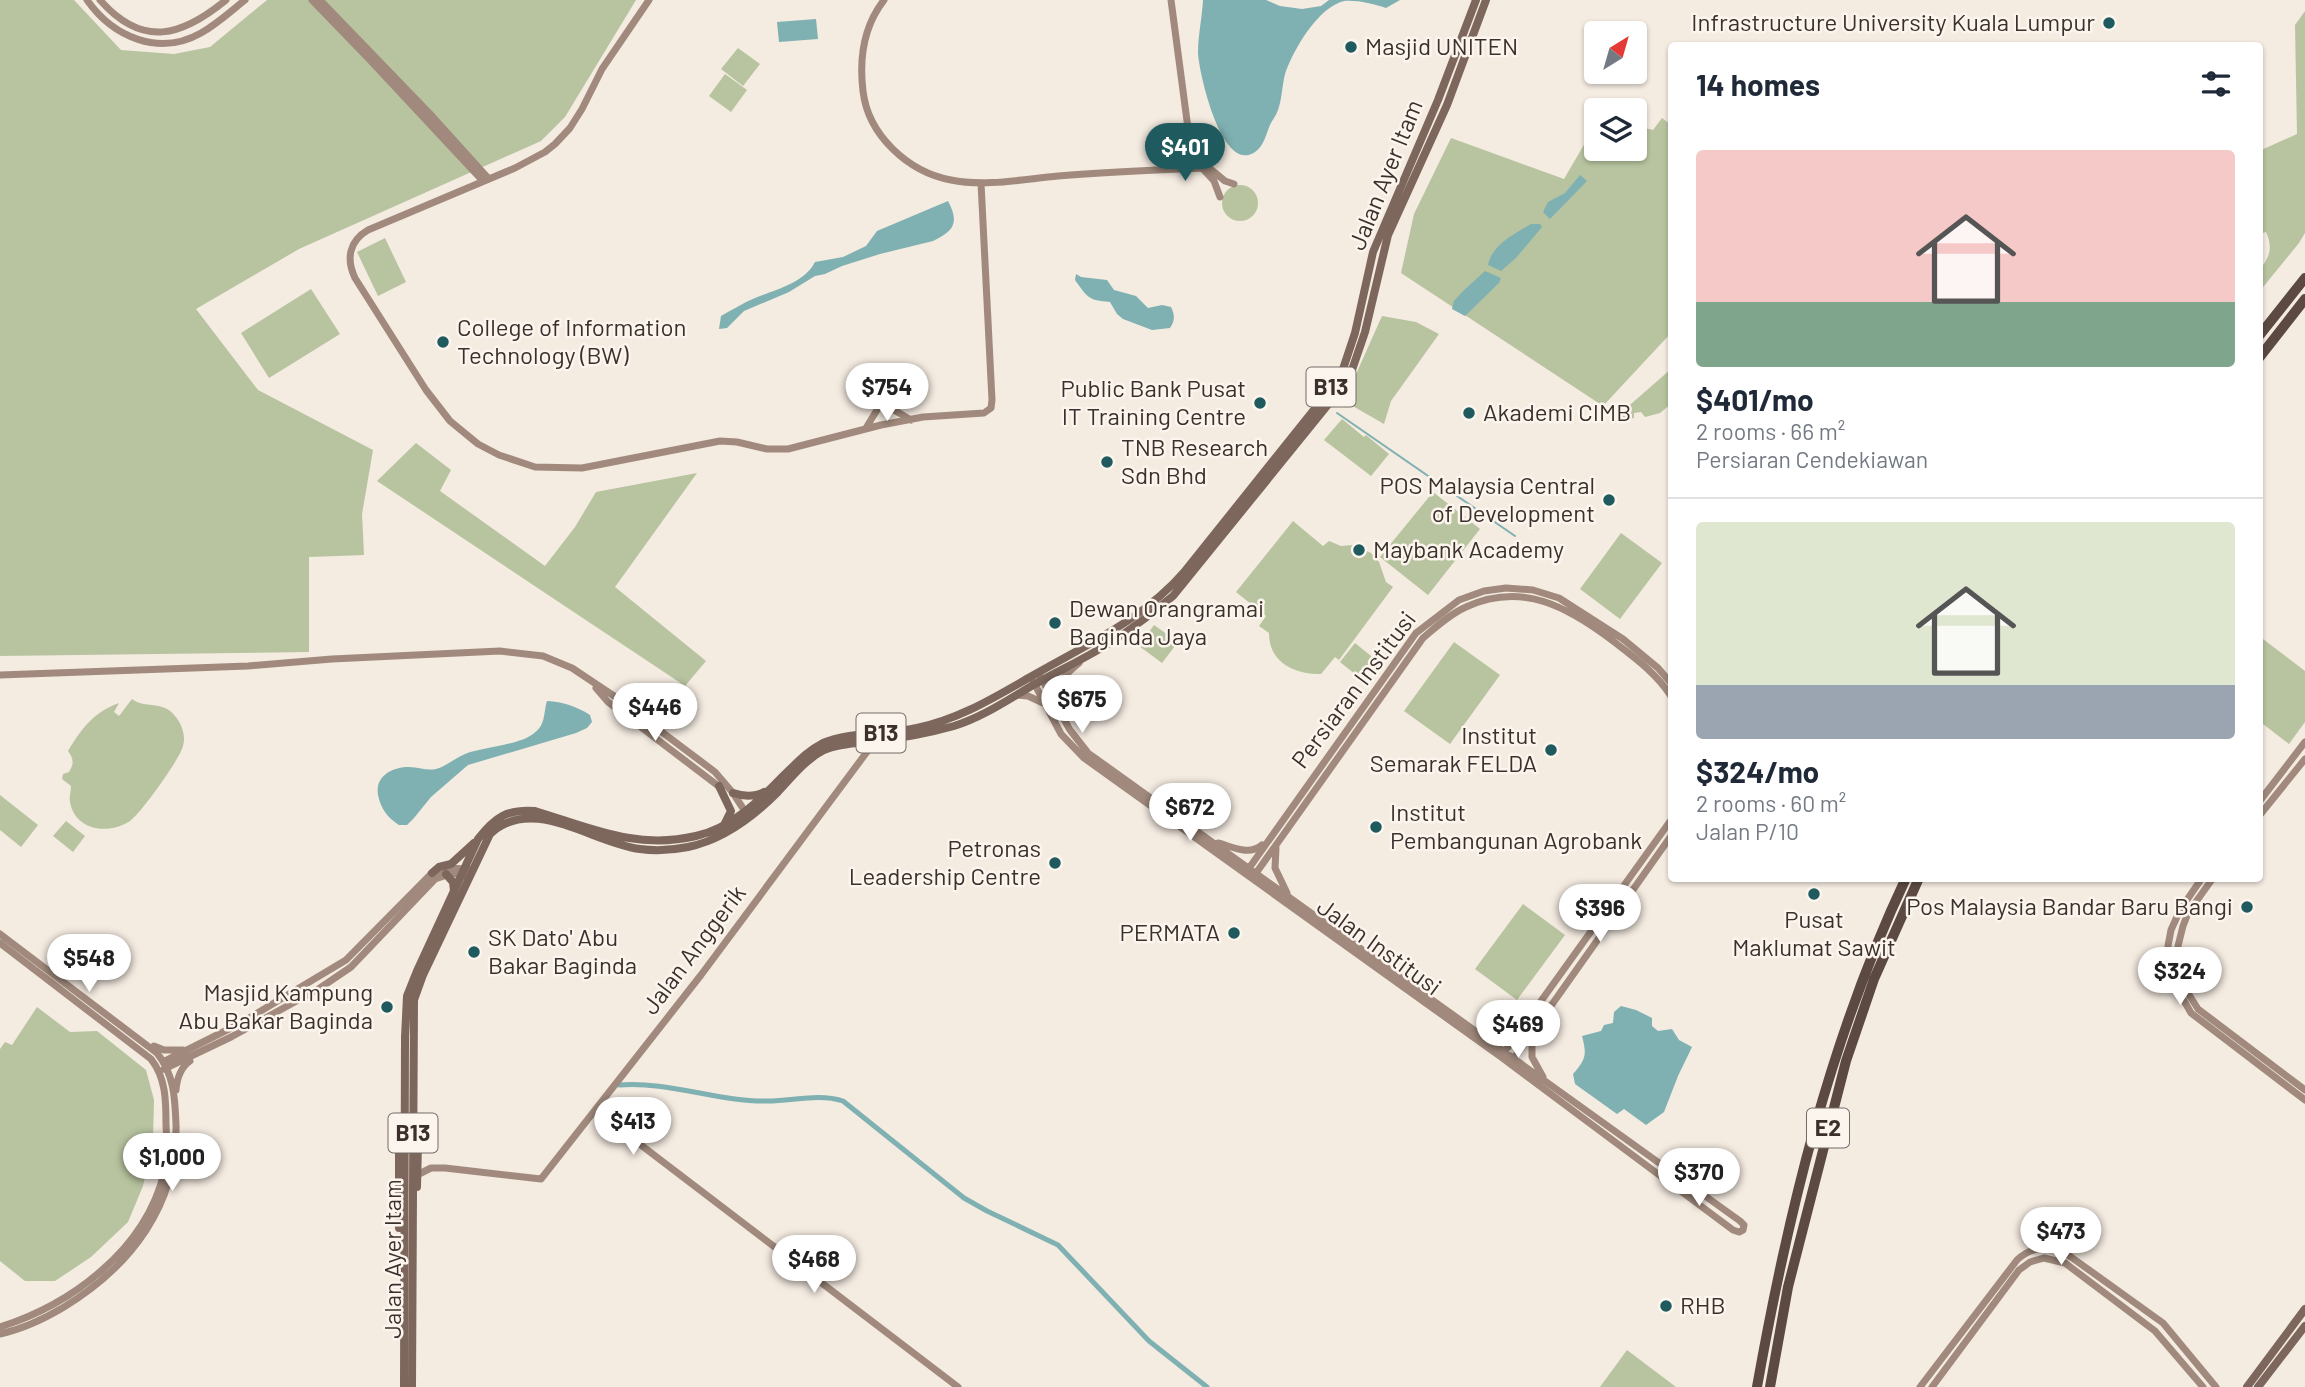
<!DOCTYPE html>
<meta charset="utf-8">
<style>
:root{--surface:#fff;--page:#f2f2f3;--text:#1f2937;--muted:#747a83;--line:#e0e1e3;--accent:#1f5a5e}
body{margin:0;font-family:Barlow,sans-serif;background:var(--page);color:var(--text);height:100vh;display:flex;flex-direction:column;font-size:26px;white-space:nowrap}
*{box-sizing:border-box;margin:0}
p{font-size:23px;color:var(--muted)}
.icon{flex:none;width:38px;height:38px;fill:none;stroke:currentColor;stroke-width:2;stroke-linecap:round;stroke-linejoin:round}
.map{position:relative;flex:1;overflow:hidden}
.drawer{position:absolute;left:1668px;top:42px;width:595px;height:840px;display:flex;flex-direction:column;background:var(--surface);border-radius:7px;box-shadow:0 2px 5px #0004}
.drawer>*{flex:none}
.needle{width:46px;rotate:37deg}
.buttons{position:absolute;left:1584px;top:21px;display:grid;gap:14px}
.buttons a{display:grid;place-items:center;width:63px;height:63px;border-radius:7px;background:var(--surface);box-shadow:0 2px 5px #0004;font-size:35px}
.price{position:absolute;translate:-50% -60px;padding:0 16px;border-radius:24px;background:#fff;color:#222;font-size:23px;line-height:46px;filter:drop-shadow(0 2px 4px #0008)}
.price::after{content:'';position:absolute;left:50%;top:42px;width:21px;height:16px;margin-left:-10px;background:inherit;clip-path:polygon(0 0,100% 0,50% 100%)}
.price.selected{background:var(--accent);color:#fff}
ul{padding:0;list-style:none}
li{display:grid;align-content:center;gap:14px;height:371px;padding:0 28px}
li+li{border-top:2px solid var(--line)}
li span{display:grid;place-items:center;height:217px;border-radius:7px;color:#555}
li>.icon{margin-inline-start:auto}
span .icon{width:126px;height:126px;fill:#fffc;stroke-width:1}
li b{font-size:30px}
h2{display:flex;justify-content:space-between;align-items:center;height:84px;padding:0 28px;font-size:30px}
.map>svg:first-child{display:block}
.green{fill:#b8c4a0}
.water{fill:#7fb0b2}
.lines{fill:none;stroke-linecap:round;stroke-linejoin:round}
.stream{stroke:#7fb0b2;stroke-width:2}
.canal{stroke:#7fb0b2;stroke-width:5}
.secondary{stroke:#a18a7d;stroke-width:7}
.primary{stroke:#7d675c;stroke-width:8}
.highway{stroke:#5c4a42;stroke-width:10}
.poi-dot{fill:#1f5a5e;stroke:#fbf5ee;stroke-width:2.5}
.labels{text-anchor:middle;stroke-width:5;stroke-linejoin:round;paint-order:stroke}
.shield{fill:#fbf5ee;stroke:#756b66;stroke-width:2}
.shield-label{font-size:23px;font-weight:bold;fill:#3b302b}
.poi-label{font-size:24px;fill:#3b302b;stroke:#fbf5ee;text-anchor:start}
.street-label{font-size:24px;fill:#3b302b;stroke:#fbf5ee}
</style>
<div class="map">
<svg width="2305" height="1387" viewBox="0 0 2305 1387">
<rect width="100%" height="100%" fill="#f4ebe1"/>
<path class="green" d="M0,0h74l47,50 53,4 36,-7 57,-47h369l-71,117 -24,24 -242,108 -103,60 62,81 115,60 -11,64 2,41 -55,2v95l-309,4z
M2305,11v222l-6,10 -40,49v-22c11,-12 14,-23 7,-38l-7,2v-83l38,-17 -2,-109z
M738,48l22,16 -17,22 -22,-17z
M725,74l22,16 -16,22 -22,-16z
M1662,118l9,7v208l-68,73 -202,-133 13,-59 37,-76 113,41 32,-55v25h38l1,-23 18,4z
M1222 203a18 18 0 1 1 36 0a18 18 0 1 1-36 0Z
M385,238l21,44 -28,14 -21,-44z
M311,289l29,45 -71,44 -28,-45z
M1382,316l34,6 23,12 -48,67 -7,23 -40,-23z
M1671,369v35l-11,9 -15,4 -4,-5 -7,1v5l-16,3 -3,-3z
M1342,419l22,18 2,-2 23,19 -18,22 -47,-36z
M416,443l35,27 -11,21 105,75 30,-39 21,-35 101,-19 -82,114 91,74 -21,25 -308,-205z
M1433,492l47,37 -52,66 -48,-38z
M1293,521l30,25 6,-5 12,5 12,-1 18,8 8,9 7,20 7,5 -54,73 -4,-3 -14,17c-26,0 -52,-11 -52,-41l-10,-7 7,-10 -30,-24z
M1621,533l41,30 -42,56 -40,-30z
M1154,625l24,17 -16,21 -23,-17z
M2259,636l46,35v51l-16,22 -30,-23z
M1454,642l46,33 -50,69 -46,-33z
M1355,643l21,17 -15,19 -21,-17z
M132,699c13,10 31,1 43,17 7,8 11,20 8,30 -3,13 -42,67 -53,75 -21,14 -55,10 -60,-19 -1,-5 1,-11 1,-16l-9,-7 1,-5 6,-2c5,-8 5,-13 -1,-21 14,-23 26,-39 51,-48l-5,9 5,4z
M0,795l38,30 -17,22 -21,-17z
M66,821l19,15 -12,16 -20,-16z
M1523,904l42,31 -48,65 -42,-31z
M37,1007l33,25 27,-1 49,39 8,30 -1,40 -10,46 -15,36 -37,35 -36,24h-30l-25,-20v-212l5,-7 7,3z
M1627,1350l49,37h-76z"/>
<path class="water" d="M1203,0h63l14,6 22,3 19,-3 8,-6h71l-14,8c-13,-4 -28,-8 -42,-7 -26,6 -51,49 -59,73 -3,12 -3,25 -7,36 -2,6 -6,10 -8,15 -4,9 -6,21 -15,27 -33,23 -56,-79 -57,-99 0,-17 4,-35 5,-53z
M816,19l2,20 -39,3 -2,-20z
M1580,175l7,6 -37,38 -7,-7 5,-10 17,-9z
M948,201c11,21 7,30 -15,40l-53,13 -38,12 -17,8 -10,2 -26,16 -45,19 -17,17 -8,1 2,-13c11,-6 22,-13 34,-18 19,-8 50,-15 60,-36l28,-5 23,-11 11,-15z
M1531,224h9l2,3 -26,31 -15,13 -13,-6c4,-21 27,-31 43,-41z
M1485,271l16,7 -2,5 -34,33 -13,-7 2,-8 9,-10z
M1076,274l5,3 26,3 7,10 22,6 12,12 14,-3 9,2c4,8 4,14 -1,21l-18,2 -29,-11 -6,-5 -7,-12c-22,-2 -22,-4 -35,-22z
M547,701c16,1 29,5 43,14l2,7 -5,6 -11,5 -108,32 -37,32 -17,21 -7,7h-8c-12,-8 -18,-16 -21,-30 -3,-19 14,-28 31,-28 10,0 17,4 27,2 11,-3 19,-11 29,-15 18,-7 54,-9 68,-20 13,-9 10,-19 14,-33z
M1621,1006l15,4 16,8v8l6,5 14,-2 7,11 13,7 -14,29 -14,36 -18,13 -22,-16 -7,5 -42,-30 -2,-10c13,-15 14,-19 9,-38l19,-5 3,-6 9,-2 1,-11z"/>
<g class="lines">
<path class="stream" d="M1337,413l178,123"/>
<path class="canal" d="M619,1085c50,-4 99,17 149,16 25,0 51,-8 75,0l121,97 23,13 71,34 91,96 58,46"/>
<path class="secondary" d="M87,0c26,37 72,57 114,33 16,-9 30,-22 44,-33
M100,0c43,49 82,36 126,0
M312,0l58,60 113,121
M320,0l112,116 57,63
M649,0l-47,69 -20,40 -12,19 -15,16 -10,8 -30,16 -147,62c-19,11 -22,29 -13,48l71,112 24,31 28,23 21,11 36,12 47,1 138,-27 17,1 30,7h21l93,-24 42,-8 61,-4 7,-5 1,-8 -11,-217
M884,0c-21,27 -25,58 -21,91 5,44 45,81 88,89 34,7 73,-1 107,-4 48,-4 96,-6 144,-8l4,-4
M1171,0l18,136 13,27v5l12,13 6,16
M1203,163l22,18 9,3
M1166,169l15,-12 7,-20
M886,400l8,10 17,10
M866,428l14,-23
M0,675l248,-9 84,-7 168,-8 43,5 29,12 42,28 101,76 18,21 15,23
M1033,681l28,53 23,24 417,299 232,173 6,2 4,-2 1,-5 -4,-4 -652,-468 -18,-23 -30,-54
M596,688l12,14 113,86
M1017,695l11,1 15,7
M1057,701c-1,-19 8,-26 22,-38
M2259,802l46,-60
M2259,816l46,-57
M1218,843c15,4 31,13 44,2
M1276,848l-1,20 12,25
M1247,871l169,-238 43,-33 25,-9 22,-3 27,2 26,8 64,41 35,29 13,15
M1254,876l169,-238c13,-11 27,-24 43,-31 56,-26 102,0 147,34 22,17 43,32 58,55
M2202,878l-22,32 -9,20 -3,16 6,37 17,30 114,87
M2213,878l-25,35 -5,13 -5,20v19l3,17 17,27 107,81
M0,934l157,119c17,21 18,45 19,71 2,81 -45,142 -112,183 -20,12 -41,22 -64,27
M0,943l151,116c15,19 15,42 15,66 1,15 1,33 -2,48 -19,77 -92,131 -164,154
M1480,1032l22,2 18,-5
M1532,1036v21l11,20
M154,1046l10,4h19
M1503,1054l168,-234
M1512,1061l159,-225
M163,1062l76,-38 107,-64 86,-87 14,-5 22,1
M164,1069l67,-32 89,-49 31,-21 84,-88 18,-6 16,4
M176,1090c1,-12 4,-22 14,-29
M595,1110l363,277
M419,1174l12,-6h14l96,11 160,-204 174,-234
M1920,1387l97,-127c16,-15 36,-15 54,-3l92,66 53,64
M1932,1387l87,-117 11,-8 14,-4 21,5 90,68 48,56"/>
<path class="primary" d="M719,786l12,25 -6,12
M733,793c12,4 21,4 31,-1
M432,873l7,-6 12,-3 23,-21
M446,874l7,8 1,9
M417,1187l1,-43
M399,1228v-106
M404,1387l1,-350 2,-41 10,-25 61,-132c17,-22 29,-30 57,-28 56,17 101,39 161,25 35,-8 62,-34 86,-59 13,-12 25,-26 41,-34 24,-11 67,-9 94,-15 43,-9 78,-31 115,-52 54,-31 112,-57 153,-105l132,-165 26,-37 12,-36 18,-81 65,-152 38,-100
M412,1387l2,-387 9,-25 67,-141c43,-40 102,9 150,15 15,2 33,1 48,-2 34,-7 65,-30 89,-54 14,-15 29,-34 47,-43 16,-7 35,-7 52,-9 27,-3 53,-8 78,-15 29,-9 55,-27 81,-42 25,-14 53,-27 78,-43 21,-14 41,-29 60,-45l162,-200 17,-26 13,-38 23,-97 59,-130 39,-105
M2247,1387l58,-78
M2258,1387l47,-61"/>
<path class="highway" d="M2259,336l46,-58
M2259,358l46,-59
M1757,1387c31,-174 73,-348 149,-509
M1770,1387l18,-100 58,-226 28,-82 45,-101"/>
</g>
<g class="poi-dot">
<circle cx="2109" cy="23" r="7"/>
<circle cx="1351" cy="47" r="7"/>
<circle cx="443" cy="342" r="7"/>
<circle cx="1260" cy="403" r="7"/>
<circle cx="1469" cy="413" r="7"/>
<circle cx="1107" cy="462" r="7"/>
<circle cx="1609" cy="500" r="7"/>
<circle cx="1359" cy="550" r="7"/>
<circle cx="1055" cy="623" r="7"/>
<circle cx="1551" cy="750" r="7"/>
<circle cx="1376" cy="827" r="7"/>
<circle cx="1055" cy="863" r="7"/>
<circle cx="1814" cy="894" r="7"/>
<circle cx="2247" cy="907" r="7"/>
<circle cx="1234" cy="933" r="7"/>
<circle cx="474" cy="952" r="7"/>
<circle cx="387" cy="1007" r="7"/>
<circle cx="1666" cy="1306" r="7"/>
</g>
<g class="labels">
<g class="shield">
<rect x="1306.5" y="367.5" width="49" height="39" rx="5"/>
<rect x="856.5" y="713.5" width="49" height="39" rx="5"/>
<rect x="1807" y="1108.5" width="42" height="39" rx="5"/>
<rect x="388.5" y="1113.5" width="49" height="39" rx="5"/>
</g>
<g class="shield-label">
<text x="1331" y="395">B13</text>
<text x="881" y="741">B13</text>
<text x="1828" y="1136">E2</text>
<text x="413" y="1141">B13</text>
</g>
<g class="poi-label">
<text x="2095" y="31" text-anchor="end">Infrastructure University Kuala Lumpur</text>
<text x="1365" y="55">Masjid UNITEN</text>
<text x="457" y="336">College of Information<tspan x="457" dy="28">Technology (BW)</tspan></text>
<text x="1246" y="397" text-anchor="end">Public Bank Pusat<tspan x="1246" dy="28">IT Training Centre</tspan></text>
<text x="1483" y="421">Akademi CIMB</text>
<text x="1121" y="456">TNB Research<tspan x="1121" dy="28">Sdn Bhd</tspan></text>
<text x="1595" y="494" text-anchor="end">POS Malaysia Central<tspan x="1595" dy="28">of Development</tspan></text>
<text x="1373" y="558">Maybank Academy</text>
<text x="1069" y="617">Dewan Orangramai<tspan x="1069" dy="28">Baginda Jaya</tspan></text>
<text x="1537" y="744" text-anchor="end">Institut<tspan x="1537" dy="28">Semarak FELDA</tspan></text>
<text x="1390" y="821">Institut<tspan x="1390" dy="28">Pembangunan Agrobank</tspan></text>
<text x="1041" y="857" text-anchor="end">Petronas<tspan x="1041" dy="28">Leadership Centre</tspan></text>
<text x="2233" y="915" text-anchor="end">Pos Malaysia Bandar Baru Bangi</text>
<text x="1814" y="928" text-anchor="middle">Pusat<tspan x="1814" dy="28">Maklumat Sawit</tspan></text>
<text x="1220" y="941" text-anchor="end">PERMATA</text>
<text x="488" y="946">SK Dato' Abu<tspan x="488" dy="28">Bakar Baginda</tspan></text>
<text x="373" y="1001" text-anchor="end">Masjid Kampung<tspan x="373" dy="28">Abu Bakar Baginda</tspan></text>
<text x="1680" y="1314">RHB</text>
</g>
<g class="street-label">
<text transform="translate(1386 175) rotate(-68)" y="8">Jalan Ayer Itam</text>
<text transform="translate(1354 690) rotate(-53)" y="8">Persiaran Institusi</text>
<text transform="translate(1379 947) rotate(36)" y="8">Jalan Institusi</text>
<text transform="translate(694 950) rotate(-53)" y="8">Jalan Anggerik</text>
<text transform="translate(393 1259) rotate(-90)" y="8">Jalan Ayer Itam</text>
</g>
</g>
</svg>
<div class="buttons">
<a><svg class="needle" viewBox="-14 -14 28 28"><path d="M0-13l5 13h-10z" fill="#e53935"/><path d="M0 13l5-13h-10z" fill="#747a83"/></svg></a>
<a><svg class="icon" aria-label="layers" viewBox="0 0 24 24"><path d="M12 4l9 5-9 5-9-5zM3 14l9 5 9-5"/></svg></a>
</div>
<b class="price selected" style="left:1185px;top:183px">$401</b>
<b class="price" style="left:887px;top:423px">$754</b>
<b class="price" style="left:1082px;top:735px">$675</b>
<b class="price" style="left:655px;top:743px">$446</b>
<b class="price" style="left:1190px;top:843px">$672</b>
<b class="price" style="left:1600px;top:944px">$396</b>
<b class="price" style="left:89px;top:994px">$548</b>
<b class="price" style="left:2180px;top:1007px">$324</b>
<b class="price" style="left:1518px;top:1060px">$469</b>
<b class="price" style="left:633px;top:1157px">$413</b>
<b class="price" style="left:172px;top:1193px">$1,000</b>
<b class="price" style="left:1699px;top:1208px">$370</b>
<b class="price" style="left:2061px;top:1267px">$473</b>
<b class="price" style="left:814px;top:1295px">$468</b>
<section class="drawer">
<h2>14 homes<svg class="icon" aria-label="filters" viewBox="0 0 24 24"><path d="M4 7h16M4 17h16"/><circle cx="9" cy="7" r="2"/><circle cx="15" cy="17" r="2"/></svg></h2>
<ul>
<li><span style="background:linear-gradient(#f6c9c9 70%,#7fa58c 0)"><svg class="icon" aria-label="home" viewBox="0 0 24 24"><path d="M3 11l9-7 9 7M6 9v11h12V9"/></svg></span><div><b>$401/mo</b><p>2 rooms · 66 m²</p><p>Persiaran Cendekiawan</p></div></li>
<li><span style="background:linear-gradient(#dfe7d0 75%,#9aa5b1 0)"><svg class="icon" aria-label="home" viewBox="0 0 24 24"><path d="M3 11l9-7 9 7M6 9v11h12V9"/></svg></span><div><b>$324/mo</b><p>2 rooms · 60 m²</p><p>Jalan P/10</p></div></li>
</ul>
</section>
</div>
